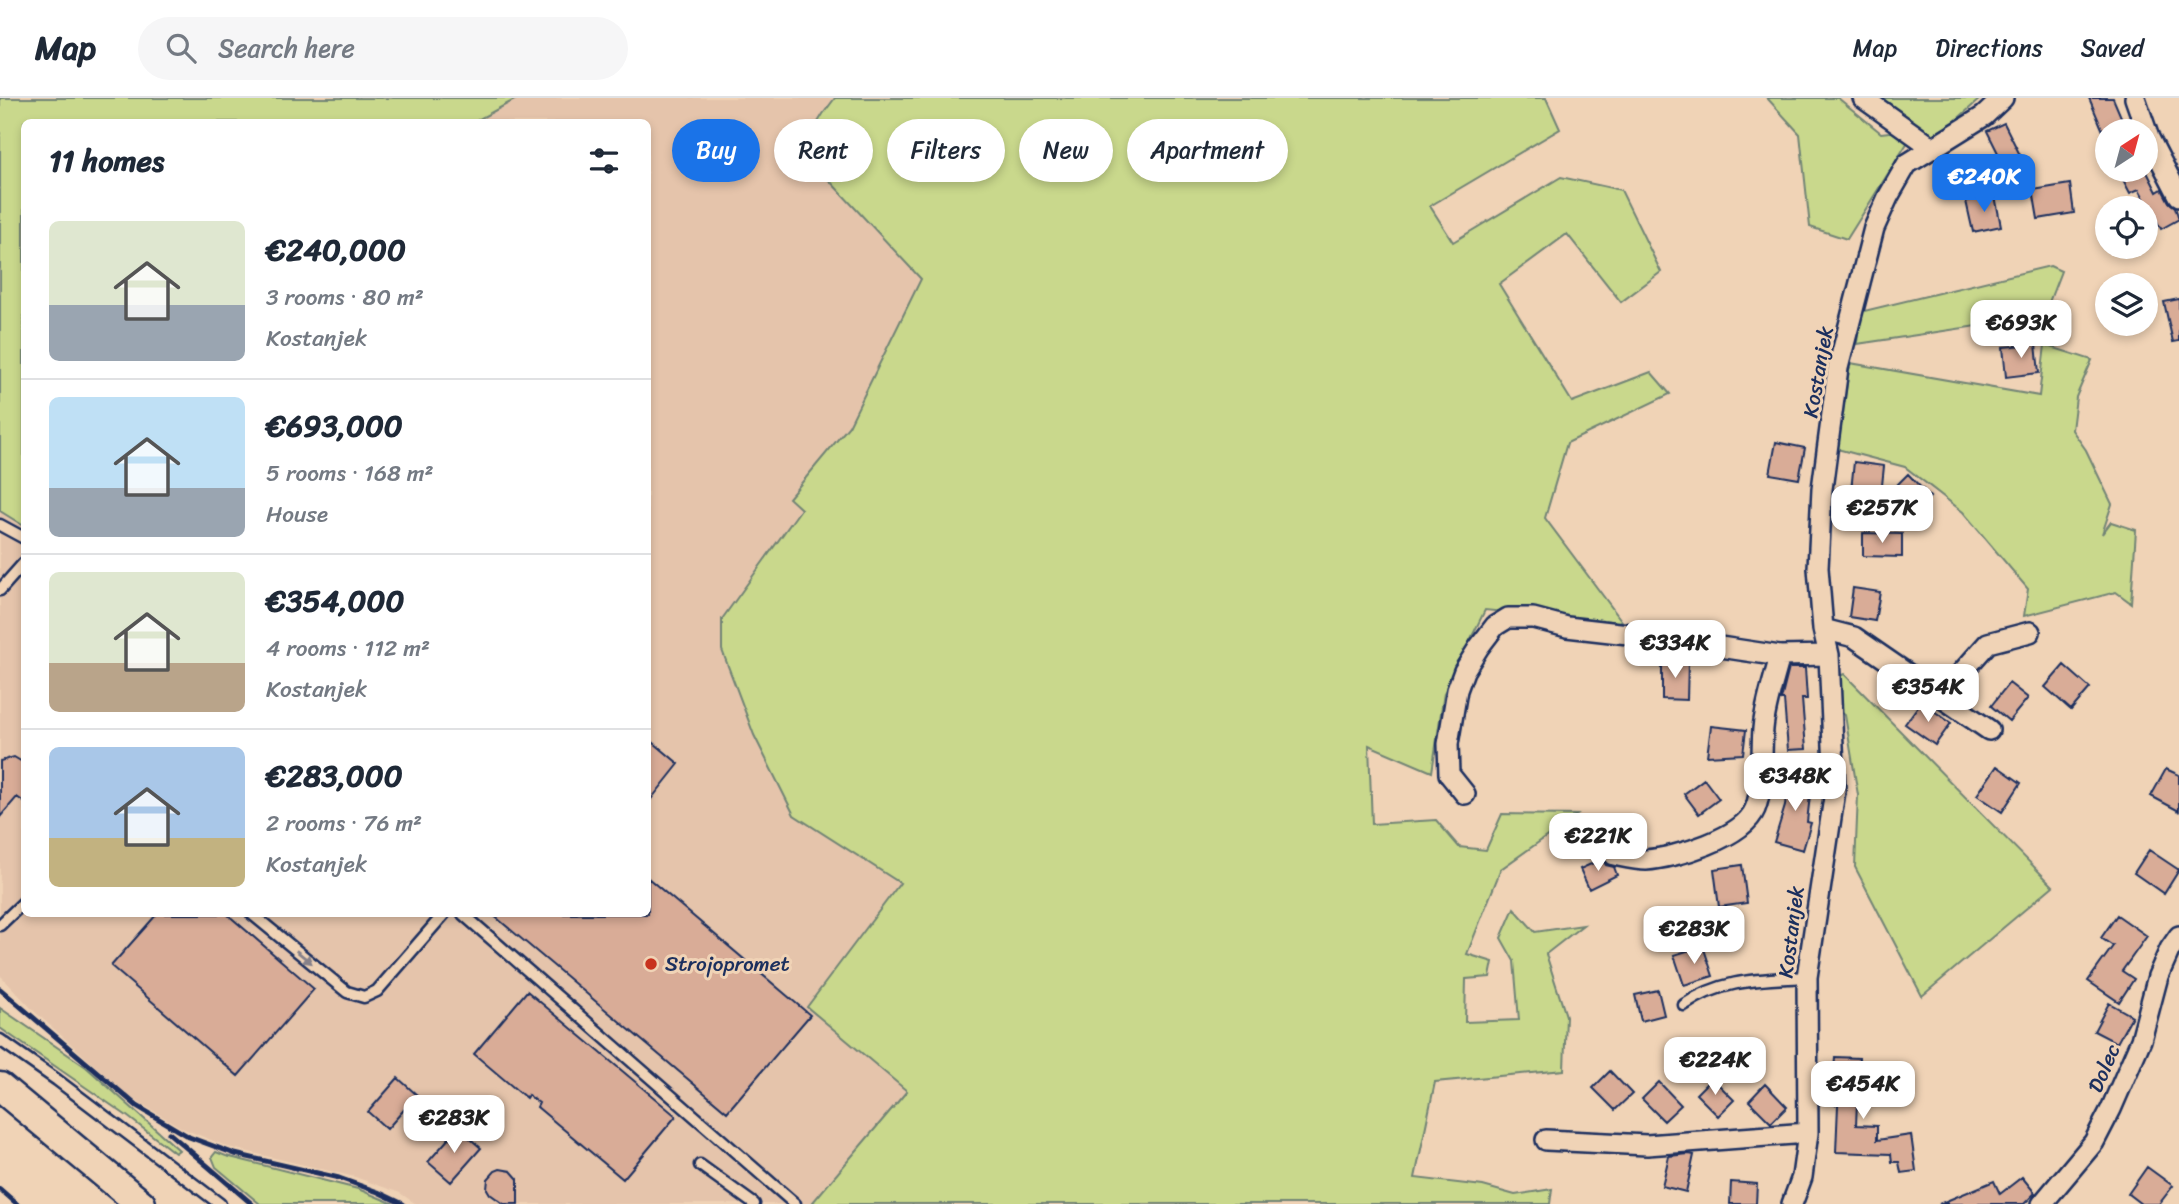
<!DOCTYPE html>
<meta charset="utf-8">
<style>
:root{--surface:#fff;--page:#f6f6f7;--text:#1f2937;--muted:#747a83;--line:#e0e1e3;--accent:#1a73e8}
body{margin:0;font-family:Sriracha,sans-serif;background:var(--page);color:var(--text);height:100vh;display:flex;flex-direction:column;font-size:26px;white-space:nowrap}
*{box-sizing:border-box;margin:0}
p{font-size:23px;color:var(--muted)}
.icon{flex:none;width:38px;height:38px;fill:none;stroke:currentColor;stroke-width:2;stroke-linecap:round;stroke-linejoin:round}
.map{position:relative;flex:1;overflow:hidden}
.side{position:absolute;left:21px;top:21px;width:630px;height:798px;display:flex;flex-direction:column;background:var(--surface);border-radius:10px;box-shadow:0 4px 10px #0003}
.side>*{flex:none}
.top-card{position:absolute;left:672px;top:21px;width:665px;height:63px;display:flex;gap:14px}
.needle{width:46px;rotate:36deg}
.controls{position:absolute;left:2095px;top:21px;display:grid;gap:14px}
.controls a{display:grid;place-items:center;width:63px;height:63px;border-radius:50%;background:var(--surface);box-shadow:0 4px 10px #0003;font-size:35px}
.price{position:absolute;translate:-50% -60px;padding:0 16px;border-radius:14px;background:#fff;color:#222;font-size:23px;line-height:46px;filter:drop-shadow(0 2px 4px #0008)}
.price::after{content:'';position:absolute;left:50%;top:42px;width:21px;height:16px;margin-left:-10px;background:inherit;clip-path:polygon(0 0,100% 0,50% 100%)}
.price.active{background:var(--accent);color:#fff}
ul{padding:0;list-style:none}
li{display:flex;align-items:center;gap:21px;height:175px;padding:0 28px}
li+li{border-top:2px solid var(--line)}
li span{display:grid;place-items:center;flex:none;width:196px;height:140px;border-radius:10px;color:#555}
li>.icon{margin-inline-start:auto}
span .icon{width:84px;height:84px;fill:#fffc;stroke-width:1}
li b{font-size:30px}
h2{display:flex;justify-content:space-between;align-items:center;height:84px;padding:0 28px;font-size:30px}
.tag{padding:0 24px;border-radius:32px;background:var(--surface);box-shadow:0 4px 10px #0003;font-size:24px;line-height:63px}
.tag.active{background:var(--accent);color:#fff}
header{display:flex;align-items:center;gap:42px;box-sizing:border-box;height:98px;padding:0 35px;background:var(--surface);border-bottom:2px solid var(--line)}
header strong{font-size:33px}
nav{display:flex;gap:38px;margin-inline-start:auto;font-size:24px}
.search{width:490px;height:63px;background:var(--page);display:flex;align-items:center;gap:18px;box-sizing:border-box;padding:0 24px;border-radius:38px;color:var(--muted);font-size:26px}
.map>svg:first-child{display:block}
.built{fill:#e5c4ab}
.green{fill:#c9d88c;stroke:#728475;stroke-width:2}
.building{fill:#d9ac97;stroke:#1b2f5e;stroke-width:2}
.lines{fill:none;stroke-linecap:round;stroke-linejoin:round}
.lane-casing{stroke:#1b2f5e;stroke-width:15}
.street-casing{stroke:#1b2f5e;stroke-width:24}
.secondary-casing{stroke:#1b2f5e;stroke-width:33}
.lane{stroke:#f0d3b6;stroke-width:10}
.street{stroke:#f0d3b6;stroke-width:19}
.secondary{stroke:#f0d3b6;stroke-width:28}
.rail{stroke:#1b2f5e;stroke-width:5}
.oneway{fill:#86818a}
.poi-dot{fill:#c8321e;stroke:#f0d3b6;stroke-width:2.5}
.labels{text-anchor:middle;stroke-width:6;stroke-linejoin:round;paint-order:stroke}
.street-label{font-size:21px;fill:#1b2f5e;stroke:#f0d3b6}
.poi-label{font-size:21px;fill:#1b2f5e;stroke:#f0d3b6;text-anchor:start}
</style>
<header>
<strong>Map</strong>
<div class="search"><svg class="icon" aria-label="search" viewBox="0 0 24 24"><circle cx="10" cy="10" r="6"/><path d="M15 15l6 6"/></svg>Search here</div>
<nav><a>Map</a><a>Directions</a><a>Saved</a></nav>
</header>
<div class="map">
<svg width="2179" height="1106" viewBox="0 0 2179 1106">
<rect width="100%" height="100%" fill="#f0d3b6"/>
<filter id="ink" filterUnits="userSpaceOnUse"><feTurbulence type="fractalNoise" baseFrequency=".0143" numOctaves="2"/><feDisplacementMap in="SourceGraphic" scale="14" xChannelSelector="R" yChannelSelector="G"/><feConvolveMatrix kernelMatrix="1 2 1 2 8 2 1 2 1" color-interpolation-filters="sRGB"/></filter>
<g filter="url(#ink)">
<path class="built" d="M518,0h317l-12,16 -22,36 120,129 -72,147 -60,72 12,10 -79,111 72,196 107,68 -94,124 100,84 -93,111 2,2h-400l-16,-11 -45,-16 -127,-30 -46,-19 -52,-31 -95,-85 -35,-37v-464l24,15v388h624v-792h-174z"/>
<path class="green" d="M0,0h518l-44,24h-450v404l-24,-15z
M835,0h711l14,31 -130,77 23,36 108,-65 60,13 40,82 -40,30 -54,-68 -68,50 73,118 79,-30 19,22 -103,49 -22,75 79,106 -139,-14 -41,83 -12,79 -63,-27 3,79 64,-4 23,27 27,3 16,-36 75,1 -76,54 -34,85 26,8 -3,15 -24,2 -1,43 54,-2 -5,-59 -13,-23 13,-30 21,24 48,-7 -37,29 20,62 -2,54 -129,12 -20,96 68,8 32,9 37,-6 -2,15h-734l-3,-2 94,-111 -100,-84 93,-124 -106,-68 -40,-80 -32,-85v-31l79,-110 -12,-11 60,-72 72,-147 -120,-129 22,-36z
M1767,0h71l43,35 35,-4 -69,110 -37,-12 -10,-93z
M1880,0h101l-47,42z
M2050,168l11,5 -20,52 -51,1 -133,20 3,-32z
M2045,247l47,15 -16,37 -4,33 14,20 26,54 -10,30 9,-12 25,8 -5,73 -15,-11 -92,24 4,-27 -65,-77 -58,-45 -68,-18 13,-86 189,33z
M1844,576l209,212 -131,110 -67,-129 3,-72 -13,-80 -6,-4 -1,-34z
M0,910l86,59 93,83 -4,3 -48,-37 -127,-88z
M216,1054l10,4 132,33 36,15h-134l-44,-37 -4,-10z"/>
<path class="building" d="M2089,0h24l14,33h-24z
M2004,25l22,44 -17,8 -22,-44z
M2118,72h28l11,22 5,-3 7,13 6,5 4,12 -18,10 -22,-40 -9,4z
M2070,86l4,29 -36,6 -5,-29z
M1995,98l6,30 -28,6 -7,-31z
M2179,201v42l-6,1 -9,-40z
M2036,246l3,29 -33,4 -3,-30z
M1776,344l29,6 -6,31 -29,-5z
M1854,364l30,4 -3,29 -30,-4z
M1908,376l22,23 -16,16 -16,-16 -12,-1z
M1863,435l39,1v23l-39,-1z
M1853,490l27,4 -5,29 -26,-4z
M1662,562l26,1 -1,39 -25,-1z
M2064,567l26,23 -19,22 -26,-23z
M1789,570h16l2,31h-5l4,50 -18,1 -4,-50h-3z
M2009,585l19,15 -19,23 -18,-15z
M1921,604l30,21 -16,22 -30,-21z
M1711,628l35,4 -3,24 -36,2z
M648,640l31,26 -31,39z
M14,659l10,6v39l-7,-5 -17,20v-56z
M1997,668l24,17 -19,29 -25,-17z
M2166,671l13,6v36l-28,-15z
M1788,676l24,3 -5,45 4,1 -8,27 -29,-8 11,-36z
M1704,681l15,20 -20,15 -15,-20z
M2149,752l30,20 -15,24 -30,-21z
M1602,761l4,6 8,2 3,8 -28,14 -9,-20z
M1742,767l5,38 -28,4 -5,-38z
M648,780l162,137 -83,97 -235,-198h156z
M157,816h70l87,75 -76,87 -127,-110z
M2117,817l30,21 -25,35 12,8 -15,23 -31,-21 25,-35 -12,-8z
M1703,848l10,30 -29,9 -10,-30z
M1658,892l6,25 -23,6 -6,-26z
M527,893l149,125 -53,63 -86,-72 2,-4 -11,-8 -2,3 -52,-44z
M2109,905l23,13 -15,27 -23,-12z
M1835,959l24,1 -3,67 21,1v14l34,-5 5,36 -15,2 -2,-11h-7l-1,-8 -55,-2 2,-47 -6,-1z
M1610,973l22,23 -17,16 -22,-22z
M398,980l19,17 -30,34 -19,-17z
M1712,980l22,22 -16,16 -22,-22z
M1659,984l22,23 -17,16 -22,-22z
M1765,986l22,23 -16,16 -22,-22z
M458,1030l23,20 -30,34 -23,-20z
M1689,1056l5,1 -8,37 -24,-6 7,-30z
M2147,1069l26,19 -14,18h-18l-13,-10z
M500,1071l11,2 7,8v25h-14l-14,-10 -3,-5 1,-10 7,-8z
M2022,1079l13,16 -11,11h-85l55,-23 6,13z
M1731,1084l26,2 -1,20h-26z"/>
<g class="lines">
<defs>
<path id="lane" d="M0,427l24,13
M0,492l24,-27
M252,816l95,78 17,5 13,-6 67,-77
M463,816l332,290
M0,827l24,-23
M1684,907c39,-27 77,-25 123,-28
M0,942l57,40 163,124
M700,1067l54,39"/>
<path id="street" d="M1863,0l70,50
M2135,0l14,40 30,58
M1823,531l31,8 135,93
M1941,598l47,-53 42,-11
M1465,696l-16,-20 -1,-30 9,-54 7,-19 15,-24 16,-21 13,-8h25l34,9 87,10 126,19 49,-1
M1614,757c10,2 22,5 32,5 29,-2 97,-22 109,-51 9,-22 6,-56 8,-80 2,-24 11,-49 17,-73
M1546,1042l101,5 161,-12
M1792,1106l10,-27 6,-44 -1,-156 28,-186 -6,-136 -6,-26 -5,-61 4,-79 16,-121 36,-140 14,-31 19,-33 77,-48 19,-18
M2042,1106l52,-62 17,-33 30,-69 17,-64 12,-27 9,-13"/>
<path id="secondary" d="M0,989l141,117"/>
</defs>
<use href="#lane" class="lane-casing"/>
<use href="#street" class="street-casing"/>
<use href="#secondary" class="secondary-casing"/>
<use href="#lane" class="lane"/>
<use href="#street" class="street"/>
<use href="#secondary" class="secondary"/>
<path class="rail" d="M0,891l137,117 52,31 46,17 104,24 39,14 25,12
M169,1035l83,71
M0,1091l17,15"/>
</g>
<defs><path id="oneway-solid" d="M-6-.8H1V-3.2L6.5 0L1 3.2V.8H-6Z" transform="scale(1.75)"/></defs>
<use class="oneway" href="#oneway-solid" transform="translate(304 859) rotate(39)"/>
</g>
<circle class="poi-dot" cx="651" cy="866" r="7"/>
<g class="labels">
<g class="street-label">
<text transform="translate(1818 274) rotate(-80)" y="7">Kostanjek</text>
<text transform="translate(1791 834) rotate(-83)" y="7">Kostanjek</text>
<text transform="translate(2104 970) rotate(-67)" y="7">Dolec</text>
</g>
<g class="poi-label">
<text x="665" y="873">Strojopromet</text>
</g>
</g>
</svg>
<div class="controls">
<a><svg class="needle" viewBox="-14 -14 28 28"><path d="M0-13l5 13h-10z" fill="#e53935"/><path d="M0 13l5-13h-10z" fill="#747a83"/></svg></a>
<a><svg class="icon" aria-label="locate" viewBox="0 0 24 24"><circle cx="12" cy="12" r="6"/><path d="M12 2v4M12 18v4M2 12h4M18 12h4"/></svg></a>
<a><svg class="icon" aria-label="layers" viewBox="0 0 24 24"><path d="M12 4l9 5-9 5-9-5zM3 14l9 5 9-5"/></svg></a>
</div>
<b class="price active" style="left:1984px;top:116px">€240K</b>
<b class="price" style="left:2021px;top:262px">€693K</b>
<b class="price" style="left:1882px;top:447px">€257K</b>
<b class="price" style="left:1675px;top:582px">€334K</b>
<b class="price" style="left:1928px;top:626px">€354K</b>
<b class="price" style="left:1795px;top:715px">€348K</b>
<b class="price" style="left:1598px;top:775px">€221K</b>
<b class="price" style="left:1694px;top:868px">€283K</b>
<b class="price" style="left:1715px;top:999px">€224K</b>
<b class="price" style="left:1863px;top:1023px">€454K</b>
<b class="price" style="left:454px;top:1057px">€283K</b>
<div class="top-card">
<a class="tag active">Buy</a>
<a class="tag">Rent</a>
<a class="tag">Filters</a>
<a class="tag">New</a>
<a class="tag">Apartment</a>
</div>
<section class="side">
<h2>11 homes<svg class="icon" aria-label="filters" viewBox="0 0 24 24"><path d="M4 7h16M4 17h16"/><circle cx="9" cy="7" r="2"/><circle cx="15" cy="17" r="2"/></svg></h2>
<ul>
<li><span style="background:linear-gradient(#dfe7d0 60%,#9aa5b1 0)"><svg class="icon" aria-label="home" viewBox="0 0 24 24"><path d="M3 11l9-7 9 7M6 9v11h12V9"/></svg></span><div><b>€240,000</b><p>3 rooms · 80 m²</p><p>Kostanjek</p></div></li>
<li><span style="background:linear-gradient(#bfe0f5 65%,#9aa5b1 0)"><svg class="icon" aria-label="home" viewBox="0 0 24 24"><path d="M3 11l9-7 9 7M6 9v11h12V9"/></svg></span><div><b>€693,000</b><p>5 rooms · 168 m²</p><p>House</p></div></li>
<li><span style="background:linear-gradient(#dfe7d0 65%,#b9a48a 0)"><svg class="icon" aria-label="home" viewBox="0 0 24 24"><path d="M3 11l9-7 9 7M6 9v11h12V9"/></svg></span><div><b>€354,000</b><p>4 rooms · 112 m²</p><p>Kostanjek</p></div></li>
<li><span style="background:linear-gradient(#a9c7e8 65%,#c2b280 0)"><svg class="icon" aria-label="home" viewBox="0 0 24 24"><path d="M3 11l9-7 9 7M6 9v11h12V9"/></svg></span><div><b>€283,000</b><p>2 rooms · 76 m²</p><p>Kostanjek</p></div></li>
</ul>
</section>
</div>
